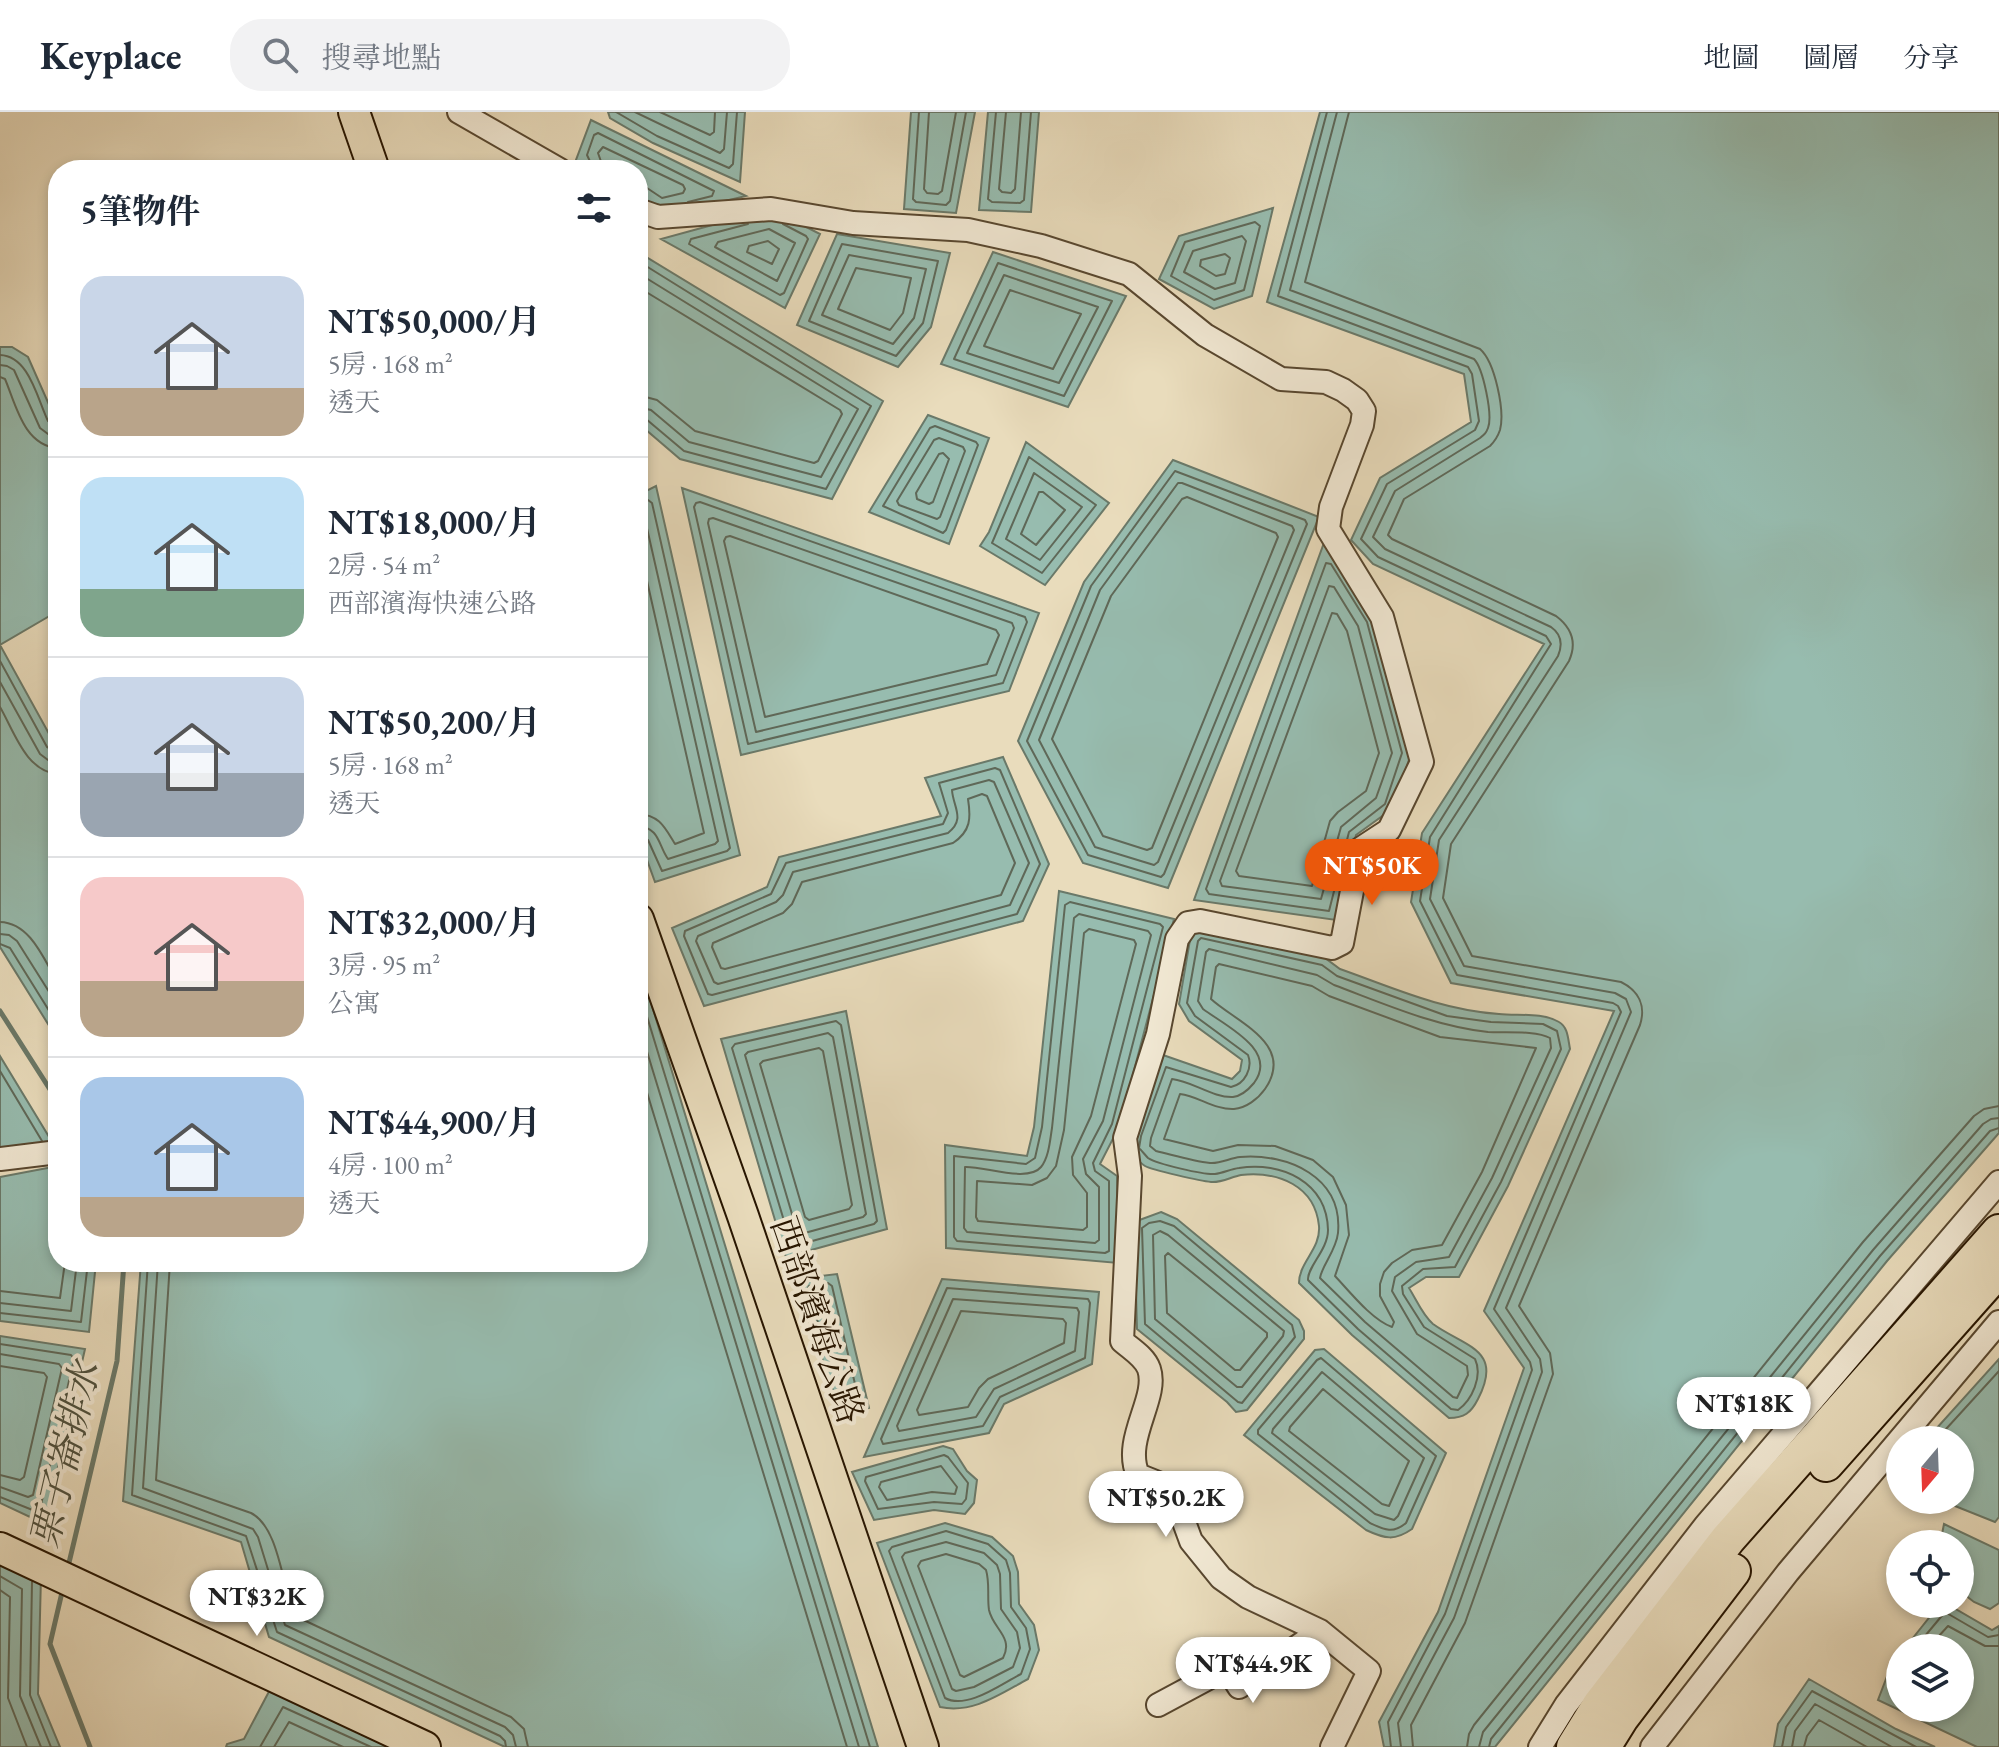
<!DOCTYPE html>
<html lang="zh-TW">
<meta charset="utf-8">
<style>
:root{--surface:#fff;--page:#f2f2f3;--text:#1f2937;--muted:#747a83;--line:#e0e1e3;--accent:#ea580c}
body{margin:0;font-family:"EB Garamond","Noto Serif TC",serif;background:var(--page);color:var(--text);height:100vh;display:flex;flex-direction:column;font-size:30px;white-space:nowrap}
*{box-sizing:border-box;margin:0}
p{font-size:26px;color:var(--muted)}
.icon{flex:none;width:44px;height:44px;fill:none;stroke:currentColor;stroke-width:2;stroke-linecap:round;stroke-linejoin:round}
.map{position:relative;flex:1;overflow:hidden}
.sheet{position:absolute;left:48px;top:48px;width:600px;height:1112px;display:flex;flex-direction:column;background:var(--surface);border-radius:32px;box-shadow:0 4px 12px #0003}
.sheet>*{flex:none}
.needle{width:52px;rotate:199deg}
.buttons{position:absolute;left:1886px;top:1314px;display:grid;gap:16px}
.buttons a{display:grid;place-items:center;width:88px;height:88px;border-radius:50%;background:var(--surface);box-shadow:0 4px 12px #0003;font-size:40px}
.price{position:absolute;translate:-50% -68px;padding:0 18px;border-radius:28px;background:#fff;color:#222;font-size:26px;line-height:52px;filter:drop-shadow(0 2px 4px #0008)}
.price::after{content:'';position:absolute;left:50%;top:48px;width:24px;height:18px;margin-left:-12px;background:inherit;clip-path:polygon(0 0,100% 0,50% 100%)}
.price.current{background:var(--accent);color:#fff}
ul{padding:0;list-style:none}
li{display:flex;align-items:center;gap:24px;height:200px;padding:0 32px}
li+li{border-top:2px solid var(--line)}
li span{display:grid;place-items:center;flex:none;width:224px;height:160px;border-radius:24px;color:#555}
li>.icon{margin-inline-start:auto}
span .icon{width:96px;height:96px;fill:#fffc;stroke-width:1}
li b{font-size:34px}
h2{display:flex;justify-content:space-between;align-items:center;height:96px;padding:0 32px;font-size:34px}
header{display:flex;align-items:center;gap:48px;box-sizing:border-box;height:112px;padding:0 40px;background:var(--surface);border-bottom:2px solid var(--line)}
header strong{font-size:38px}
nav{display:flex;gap:44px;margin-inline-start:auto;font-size:28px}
.search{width:560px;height:72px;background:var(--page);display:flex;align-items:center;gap:20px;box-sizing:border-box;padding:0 28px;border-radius:32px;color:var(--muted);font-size:30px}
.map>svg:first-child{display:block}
.water{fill:#97bcaf;stroke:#6a7969;stroke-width:2}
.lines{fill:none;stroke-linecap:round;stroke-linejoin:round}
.shore{stroke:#5f6858;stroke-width:2}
.stream{stroke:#6a7969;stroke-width:5}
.minor-casing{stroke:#58472f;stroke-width:26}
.major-casing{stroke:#271500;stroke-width:34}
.highway-casing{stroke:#271500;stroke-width:38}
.minor{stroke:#f1e8d3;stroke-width:22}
.major{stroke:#e9dcbc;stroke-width:30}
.highway{stroke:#e9dcbc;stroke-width:34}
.labels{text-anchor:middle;stroke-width:8;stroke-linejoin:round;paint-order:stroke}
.street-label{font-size:36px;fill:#271500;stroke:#f1e8d3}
.water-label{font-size:38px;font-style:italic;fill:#4e4f3d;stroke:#f1e8d3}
</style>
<header>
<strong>Keyplace</strong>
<div class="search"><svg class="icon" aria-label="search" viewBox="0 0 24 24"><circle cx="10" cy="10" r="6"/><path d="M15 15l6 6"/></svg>搜尋地點</div>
<nav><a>地圖</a><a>圖層</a><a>分享</a></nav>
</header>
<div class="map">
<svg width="1999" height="1635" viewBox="0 0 1999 1635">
<rect width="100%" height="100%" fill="#e9dcbc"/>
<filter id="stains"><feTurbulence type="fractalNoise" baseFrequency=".0025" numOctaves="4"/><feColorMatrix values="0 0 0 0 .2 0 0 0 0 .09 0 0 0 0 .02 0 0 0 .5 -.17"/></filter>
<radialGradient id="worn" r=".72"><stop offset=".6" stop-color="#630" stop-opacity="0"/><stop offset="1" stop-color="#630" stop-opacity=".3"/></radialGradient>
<path class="water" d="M608,0h137l-5,70 -87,-39 -43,-25z
M911,0h64l-19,101 -52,-4z
M988,0h51l-8,100 -52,-2z
M1320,0h679v1021l-112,128 -392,486h-111l-5,-25 59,-110 86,-244 -40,-57 130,-300 -163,-28 -40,-81 11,-69 122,-189 -171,-80 -22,-24 29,-62 91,-56 -7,-48 -197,-72z
M591,8l155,76 -88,21 -20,-14v-33h-48l-14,-10z
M1273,96l-21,88 -38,13 -55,-30 20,-43z
M771,97l49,25 -35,74 -124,-69z
M837,122l113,19 -19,74 -33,40 -101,-42z
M638,140l245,149 -51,98 -152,-40 -42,-36z
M993,140l133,44 -58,111 -127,-43z
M0,235h12l16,10 30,68v186l-58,34 58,105v290l-58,-93z
M928,303l61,23 -40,106 -80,-32z
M1026,330l83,61 -64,82 -65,-39 9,-14z
M1173,348l146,57 -151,371 -85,-25 -65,-122 66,-159z
M656,374l84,369 -85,27 -17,-47v-340z
M682,376l357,125 -30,78 -268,64z
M1325,428l49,78 37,136 -19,55 -36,26 -20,85 -142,-20z
M1003,645l46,107 -26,57 -319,85 -32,-78 95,-41 12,-30 162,-41 -16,-38z
M1059,779l115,28 -55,208 -19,37 17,12 1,87 -172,-15 -1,-103 82,11 7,-29z
M1196,817l129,29 15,11c54,19 101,41 159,45 19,2 43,-2 60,8 9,5 9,17 11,27l-62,137 -49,91h-33l-17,11c7,11 14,28 24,36 32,23 71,25 45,75 -7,14 -14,19 -29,19l-97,-83 -53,-52c0,-21 22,-34 20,-57 -4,-40 -40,-55 -78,-51 -10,2 -20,8 -30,7 -10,-1 -59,-12 -66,-16 -5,-3 -10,-9 -14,-13l27,-89 5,-9 69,24 8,-8 2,-11 -53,-39 -10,-17 12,-70z
M638,848l240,787h-373l-236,-110 -28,-95 -118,-41 18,-239h497z
M846,899l41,218 -101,28 -65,-218z
M0,944l57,94 -57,9z
M58,1054v96h38l-7,70 -89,-11v-144z
M1161,1100l16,7 122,101 5,11v8l-57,71 -11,2 -9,-10 -90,-73 -3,-107z
M837,1162l32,134 -26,12 -48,-141z
M942,1167l157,13 -7,72 -88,40 -15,29 -125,24z
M0,1224l85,13 -40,175 -45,-21z
M1324,1237l122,104 -34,76c-17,12 -27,10 -46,1l-122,-95 71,-85z
M1999,1247v158l-4,5 -55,-22h20v-60h-34z
M943,1334l10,3 14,22 10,9 -3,23 -9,11 -31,-4 -60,10 -22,-48z
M945,1411l47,14 21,19 5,16 1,32 15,21 5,25 -11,29c-28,15 -55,35 -88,28l-63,-164z
M1944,1412l55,26v53l-9,6 -16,-7 -14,-11v-47h-20z
M0,1444l41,20 -3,118 22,53h-60z
M1940,1492h7l45,26 7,-4v121h-22l-99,-47 13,-34 9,-12v54h60v-60h-55z
M1809,1567l87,50 39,18h-161l4,-23z
M274,1570l139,65h-187l1,-3 17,-5z"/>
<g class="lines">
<path class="shore" d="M616,0l41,24 72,32 4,-4 4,-52
M635,0l85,41 4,-4 3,-37
M660,0l50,23 4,-3 1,-20
M919,0l-6,87 3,3 30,3 4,-4 16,-89
M929,0l-5,77 3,4 11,1 4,-3 14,-79
M996,0l-8,87 4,3 28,1 4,-3 7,-88
M1006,0l-7,77 3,3 9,1 4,-4 6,-77
M1327,0l-49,184 190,71 4,7 7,47 -4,9 -88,54 -26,55 17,18 168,79 5,8 -121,193 -10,64 37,74 156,28 5,3 3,6 -127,297 36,53 2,8 -87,244 -57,108 3,25
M1337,0l-47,178 184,69c9,9 19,56 14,69 -2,5 -3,6 -8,10l-85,53 -22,46 12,12 166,78c10,7 12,17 7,29l-119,184 -9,59 34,67 151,27 11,6 5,13 -125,296 34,51 2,13 -88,246 -56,105 3,24
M1349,0l-44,170 175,67c15,13 25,62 20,81 -2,6 -5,11 -10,16l-86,53 -16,36 4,4 164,77c16,12 21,27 13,45l-118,183 -8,54 29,58 149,26c18,9 25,24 19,43l-121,281 31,47 3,21 -88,249 -54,102 2,22
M594,58l-7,-15 7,-20 4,-2 116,58 -2,5 -24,6
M604,58l-6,-17 5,-6 80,38 2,4 -2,4 -21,5 -15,-10 -9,-1
M1255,110l5,4 -16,64 -30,10 -43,-24 14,-34z
M748,112l-57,15 -2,5 91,51 4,-2 24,-54 -2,-3 -23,-12
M769,117l26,14 -18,38 -62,-34 3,-5z
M1242,124l4,5 -11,42 -20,6 -31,-17 9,-21z
M768,129l11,8 -7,15 -25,-12 2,-6z
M842,132l96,17 -15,62 -27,33 -87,-35z
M1225,142l5,4 -5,16 -9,2 -16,-10 1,-6z
M849,143l77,14 -12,49 -21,26 -71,-29z
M638,149l233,145 -45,83 -142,-38 -38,-32 -8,-2
M998,151l114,38 -48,95 -110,-37z
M856,156l55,10 -8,35 -13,17 -52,-21z
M638,161l220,136 -37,68 -132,-35 -38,-32 -13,-3
M1004,163l94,32 -39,76 -92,-30z
M638,175l202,123 2,4 -24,47 -4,2 -119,-32 -38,-31 -19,-5
M1010,178l71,24 -28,55 -69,-23z
M0,243c29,1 37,43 48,66l10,5
M0,253l7,1 7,4 26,58 8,6 10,2
M0,265l5,2c11,26 19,67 53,69
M935,314l41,16 2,3 -32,85 -3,3 -60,-27 47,-78z
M939,326l24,9 2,4 -25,66 -3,2 -38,-14 -2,-4 37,-61z
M943,341l6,6 -16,43 -4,2 -12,-5 -1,-6 23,-39z
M1029,345l67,48 -54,68 -50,-30z
M1175,359l130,49 2,4 -143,350 -3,3 -73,-22 -61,-114 64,-155z
M1034,361l48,34 -42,53 -34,-21z
M1178,371h4l110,43 2,4 -136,332 -4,3 -59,-18 -56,-107 61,-150z
M1039,380h4l22,18 -29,35 -15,-11z
M1187,385l89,36 2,4 -126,311 -5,2 -44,-14 -51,-97 59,-143 71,-97z
M638,390l10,-2 4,3 78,345 -3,3 -65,20 -14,-31 -10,-4
M700,390l325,115 2,5 -24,61 -255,61 -54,-237 2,-4z
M638,400l6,3 74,326 -3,3 -47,15c-10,-14 -8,-31 -30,-33
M713,406l299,105 2,5 -18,47 -240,57 -48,-209 1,-4z
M730,424l266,94 3,5 -12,29 -222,53 -41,-176 2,-4z
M638,429l66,292 -29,11c-10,-16 -15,-29 -37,-30
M1326,451l5,1 36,58 35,131 -17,51 -36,28 -20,79 -120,-17 -3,-5z
M1329,474l5,1 24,39 34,127 -16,45 -35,29 -20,72 -99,-13 -2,-5z
M1332,501l5,1 10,17 32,122 -13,38 -28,21 -8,9 -18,65 -73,-10 -3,-5z
M0,549l47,86 11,5
M0,570l40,72 8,6 10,2
M0,595c14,24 26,65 58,67
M995,656l5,2 40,94 -23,50 -305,81 -4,-1 -24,-58 1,-5 86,-37 15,-31 157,-39 5,-11 -9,-30z
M989,668l5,2 35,81 -19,42 -292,79 -4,-2 -18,-41 2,-5 78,-34 7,-7 10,-23 155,-39c18,-14 5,-26 4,-43z
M982,682l5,2 28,67 -14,32 -276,74 -4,-1 -9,-21 1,-4 70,-30 9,-9 10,-22 151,-39c18,-12 18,-25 15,-44z
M1070,790l90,22 3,3 -51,197 -19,39 2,8 14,10v70l-4,2 -148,-12 -3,-4v-81l72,8 9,-6 7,-31 23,-222z
M1079,802l69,17 3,4 -48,186 -20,38 3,15 13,13v53l-4,3 -128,-11 -3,-4 1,-61c19,-1 63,16 76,0 8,-10 9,-27 11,-39l22,-210z
M0,810c31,1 44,38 58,61
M1089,817l45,11 2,4 -45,172 -19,41 1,18 14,18v34l-4,3 -105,-9 -2,-4 1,-36 55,4 15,-7 9,-12 8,-36 20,-197z
M0,822l9,1 8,6 41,65
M0,832l10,4 48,77
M1209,837l108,26 17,10c51,19 100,41 154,47 17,1 48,-2 62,6l1,10 -59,130 -43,79 -33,5 -21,15 -3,14 25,43 50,32 1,9 -11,23 -4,-1 -88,-75 -45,-44c2,-13 16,-27 18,-45 5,-56 -50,-80 -98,-76 -10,1 -20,7 -30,6 -18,-2 -37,-8 -54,-12l-6,-5 1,-8 21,-59c20,2 41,19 61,18 8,-1 16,-8 21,-14 25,-33 -30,-58 -51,-74l-5,-8 8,-49z
M1219,852l93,22 17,10 111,41 96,11 -54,124 -40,73 -30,5 -20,13 -8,9 -4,12v12l14,26 -2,5c-20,-7 -42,-35 -57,-51l14,-41 -3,-30 -13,-28 -20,-17 -38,-14 -37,-1 -25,6 -49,-12 16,-45c18,2 35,16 54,15 12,-1 24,-10 31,-20 31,-45 -29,-67 -54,-90l5,-32z
M638,875l232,760
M836,909l5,4 36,196 -3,3 -80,22 -3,-2 -59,-196 3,-4z
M638,910l221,725
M828,921l5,4 33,177 -3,3 -62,17 -4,-3 -52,-176 3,-3z
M819,936l4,3 29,154 -3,4 -40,11 -4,-3 -45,-153 3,-3z
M638,951l209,684
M0,959l42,70
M1139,1036l2,-12 25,-69 65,20c14,-3 22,-19 17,-32l-53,-39 -8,-13 11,-62 3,-3 121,27 15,11 110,40 44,6 52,2 14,7 4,18 -60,133 -46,85 -32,2 -21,17 1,8 21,33 51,32c8,17 -3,41 -17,51l-7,-1 -93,-80 -50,-49c-1,-13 20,-30 20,-50 -1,-48 -47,-69 -89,-62 -8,1 -16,5 -24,6 -11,1 -58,-10 -67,-16 -2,-2 -6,-7 -8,-9
M1160,1109l14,5 118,99 3,12 -53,66 -4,-1 -93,-78 -3,-96 7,-5z
M1160,1119l8,4 116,96 -1,5 -41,51h-5l-82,-68 -2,-84z
M1168,1141l99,80v4l-27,33h-5l-68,-57 -2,-57z
M148,1150l-16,233 114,41 31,96 223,104 5,5 1,6
M158,1150l-15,226 110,41 5,8 27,88 220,102 8,8 3,12
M170,1150l-14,218 95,33c29,15 31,75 44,103l216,101 13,12 4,18
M828,1171l4,3 27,115 -9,6 -4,-2 -39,-115 2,-4z
M947,1176l141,11 2,4 -5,55 -85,39 -17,29 -100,18 -2,-5z
M0,1179l60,7 5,-36
M953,1187l124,9 2,4 -4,39 -81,38 -18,28 -77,14 -2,-5z
M0,1191l71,8 6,-49
M961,1199l102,8 3,4 -2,20 -76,36 -9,9 -11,19 -49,8 -2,-5z
M0,1201l81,9 7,-60
M0,1232l71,11 3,4 -34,150 -5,2 -35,-14
M0,1242l59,10 3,4 -29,127 -5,2 -28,-10
M1321,1246l115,98 -30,67c-13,11 -21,7 -36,0l-112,-89v-4l59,-70z
M0,1254l44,7 3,4 -23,100 -4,3 -20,-5
M1322,1260l102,86 -26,58 -4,4 -19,-6 -103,-81 1,-4z
M1323,1277l86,72 -20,45 -7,-2 -93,-73 1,-4z
M1936,1328l63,-69
M944,1343l4,2 20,26 -2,16 -4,5 -28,-2 -56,7 -13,-28 1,-4z
M941,1354l16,21 -2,7 -23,-2 -45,8 -8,-13 2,-5z
M946,1419l42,13 18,16 4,13 1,34 15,21 4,21 -9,25c-20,10 -54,36 -76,24l-56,-147 3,-4z
M946,1430l38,11 13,12 3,9 1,35 16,23 3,16 -7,19 -39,20 -18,4 -4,-2 -50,-132 3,-4z
M946,1442l33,10 7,6c4,13 1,27 3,40 4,19 25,27 14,48l-39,19 -4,-2 -42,-109 3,-5z
M0,1464l22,13 -2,107 21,51
M32,1470l-2,113 21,52
M0,1478l10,7 -2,101 19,49
M1915,1536l30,-36 43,25 11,-2
M1928,1536l20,-22 37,20h14
M260,1635l23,-40 88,40
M274,1635l15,-25 54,25
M1467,1635l2,-13 5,-9 389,-483 111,-126 10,-7 15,-3
M1479,1635l4,-15 390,-482 110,-126 8,-5 8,-1
M1489,1635l2,-8 389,-483 110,-125 9,-3
M1782,1635l4,-20 26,-36 104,56
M1792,1635l3,-16 20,-27 77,43
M1804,1635l3,-11 12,-16 48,27"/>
<path class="stream" d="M0,899l58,91
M68,1455l49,-206 7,-99
M63,1476l-13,56 40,103"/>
<defs>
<path id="minor" d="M459,0l101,58
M638,98l20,7 113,-8 82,14 115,7 73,16 88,28 76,61 76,44 45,3 17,8 14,10 7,11 -2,14 -31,82 -3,22 54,88 40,145 -33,68 -29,19 -18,94 -10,5 -132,-27 -12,2 -11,16 -19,95 -33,104 5,38 -8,165c9,8 23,16 27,28 10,29 -27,70 -11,106l25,10 10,7 18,49 30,37 27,19 72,34 49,40 -37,76
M0,1047l58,-7
M1158,1593l69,-37 12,19 81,-56
M1540,1635l26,-42 139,-179 294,-344
M1652,1635l136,-175 211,-250"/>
<path id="major" d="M354,0l20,58
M638,807l105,297 180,531
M0,1436l425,199"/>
<path id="highway" d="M1826,1352l173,-195
M1574,1635l26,-42 128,-166 271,-307
M1603,1635l18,-29 112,-147"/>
</defs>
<use href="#minor" class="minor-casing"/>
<use href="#major" class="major-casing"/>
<use href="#highway" class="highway-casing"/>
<use href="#minor" class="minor"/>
<use href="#major" class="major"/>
<use href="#highway" class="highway"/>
</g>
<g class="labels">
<g class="street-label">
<text transform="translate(818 1208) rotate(71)" y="13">西部濱海公路</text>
</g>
<g class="water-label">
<text transform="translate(65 1343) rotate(-77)" y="13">栗子崙排水</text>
</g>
</g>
<rect width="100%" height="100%" filter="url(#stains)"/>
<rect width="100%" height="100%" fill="url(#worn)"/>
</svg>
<div class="buttons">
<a><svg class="needle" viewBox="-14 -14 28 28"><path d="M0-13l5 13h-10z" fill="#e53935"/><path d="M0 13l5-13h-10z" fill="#747a83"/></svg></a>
<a><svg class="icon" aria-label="locate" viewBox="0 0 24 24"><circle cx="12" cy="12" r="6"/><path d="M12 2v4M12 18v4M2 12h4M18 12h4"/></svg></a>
<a><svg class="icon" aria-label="layers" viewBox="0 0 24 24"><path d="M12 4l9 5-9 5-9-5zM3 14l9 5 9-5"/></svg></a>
</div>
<b class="price current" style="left:1372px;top:795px">NT$50K</b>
<b class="price" style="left:1744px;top:1333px">NT$18K</b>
<b class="price" style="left:1166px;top:1427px">NT$50.2K</b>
<b class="price" style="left:257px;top:1526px">NT$32K</b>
<b class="price" style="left:1253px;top:1593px">NT$44.9K</b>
<section class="sheet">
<h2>5筆物件<svg class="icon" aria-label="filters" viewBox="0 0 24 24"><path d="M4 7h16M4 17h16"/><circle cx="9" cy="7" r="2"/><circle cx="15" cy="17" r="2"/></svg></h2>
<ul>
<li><span style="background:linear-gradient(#c9d6e8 70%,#b9a48a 0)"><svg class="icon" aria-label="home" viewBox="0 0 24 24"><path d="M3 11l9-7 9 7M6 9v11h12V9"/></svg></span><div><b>NT$50,000/月</b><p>5房 · 168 m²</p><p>透天</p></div></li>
<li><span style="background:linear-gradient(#bfe0f5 70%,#7fa58c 0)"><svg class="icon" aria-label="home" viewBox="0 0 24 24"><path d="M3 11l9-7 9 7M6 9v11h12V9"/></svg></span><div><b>NT$18,000/月</b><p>2房 · 54 m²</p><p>西部濱海快速公路</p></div></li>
<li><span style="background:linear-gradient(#c9d6e8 60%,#9aa5b1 0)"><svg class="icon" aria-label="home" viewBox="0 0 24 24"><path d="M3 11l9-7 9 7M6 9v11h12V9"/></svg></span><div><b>NT$50,200/月</b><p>5房 · 168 m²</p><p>透天</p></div></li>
<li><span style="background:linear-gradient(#f6c9c9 65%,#b9a48a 0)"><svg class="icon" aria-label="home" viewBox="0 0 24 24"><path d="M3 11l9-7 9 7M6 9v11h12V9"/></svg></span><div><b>NT$32,000/月</b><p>3房 · 95 m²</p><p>公寓</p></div></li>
<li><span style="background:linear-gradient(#a9c7e8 75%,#b9a48a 0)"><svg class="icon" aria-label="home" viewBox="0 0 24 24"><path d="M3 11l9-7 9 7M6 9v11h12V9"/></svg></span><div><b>NT$44,900/月</b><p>4房 · 100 m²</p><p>透天</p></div></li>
</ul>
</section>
</div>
